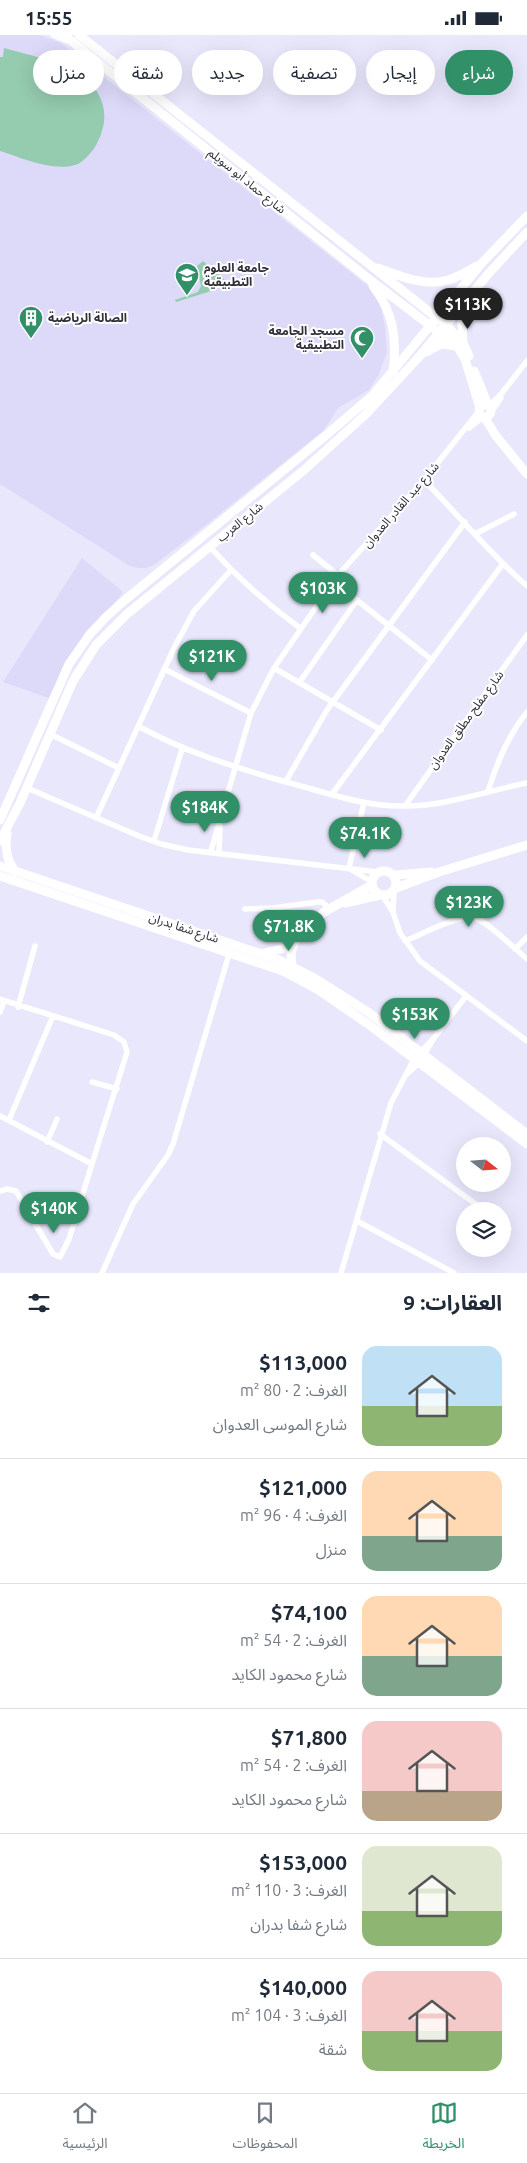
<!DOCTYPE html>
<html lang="ar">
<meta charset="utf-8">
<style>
:root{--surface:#fff;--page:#f2f2f3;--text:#1f2937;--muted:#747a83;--line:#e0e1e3;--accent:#329069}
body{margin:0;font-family:Ubuntu,"Noto Sans Arabic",sans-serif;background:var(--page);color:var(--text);direction:rtl;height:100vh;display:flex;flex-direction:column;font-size:19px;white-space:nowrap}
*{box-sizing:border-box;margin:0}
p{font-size:16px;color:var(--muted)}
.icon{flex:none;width:28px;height:28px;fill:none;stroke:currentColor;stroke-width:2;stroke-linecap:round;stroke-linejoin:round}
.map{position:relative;height:1238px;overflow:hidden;direction:ltr}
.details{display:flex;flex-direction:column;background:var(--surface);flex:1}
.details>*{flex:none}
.guide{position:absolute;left:15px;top:15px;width:498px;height:45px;direction:rtl;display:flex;gap:10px}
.needle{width:32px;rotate:107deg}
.tools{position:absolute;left:456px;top:1102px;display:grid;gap:10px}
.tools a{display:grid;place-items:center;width:55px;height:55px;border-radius:50%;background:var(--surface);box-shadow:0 5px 20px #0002;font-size:25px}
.price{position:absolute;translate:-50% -42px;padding:0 11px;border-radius:18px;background:var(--accent);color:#fff;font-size:16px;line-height:32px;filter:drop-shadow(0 1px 2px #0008)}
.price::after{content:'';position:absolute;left:50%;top:30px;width:15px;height:11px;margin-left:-8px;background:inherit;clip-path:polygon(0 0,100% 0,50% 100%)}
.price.on{background:#222;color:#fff}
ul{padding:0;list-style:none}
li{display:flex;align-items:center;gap:15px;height:125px;padding:0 25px}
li+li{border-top:1px solid var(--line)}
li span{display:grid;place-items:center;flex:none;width:140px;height:100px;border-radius:15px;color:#555}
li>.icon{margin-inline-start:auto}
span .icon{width:60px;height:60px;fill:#fffc;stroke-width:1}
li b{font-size:21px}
h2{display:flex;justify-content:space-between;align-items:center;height:60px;padding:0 25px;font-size:21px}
.tag{padding:0 18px;border-radius:22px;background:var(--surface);box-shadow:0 5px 20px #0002;font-size:18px;line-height:45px}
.tag.on{background:var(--accent);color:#fff}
.status{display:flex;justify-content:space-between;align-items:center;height:35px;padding:0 25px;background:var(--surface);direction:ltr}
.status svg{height:14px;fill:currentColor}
.tab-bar{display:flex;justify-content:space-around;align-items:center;height:70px;border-top:1px solid var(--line);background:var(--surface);font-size:14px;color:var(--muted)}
.tab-bar a{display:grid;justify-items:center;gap:2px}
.tab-bar .on{color:var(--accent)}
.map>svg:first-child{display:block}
.built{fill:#dcd9f9}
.green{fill:#95cbaf}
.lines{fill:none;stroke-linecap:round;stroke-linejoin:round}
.street{stroke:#fff;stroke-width:5.5}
.secondary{stroke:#fff;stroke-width:9}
.labels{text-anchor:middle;stroke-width:4;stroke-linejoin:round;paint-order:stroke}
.street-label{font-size:12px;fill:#2f2e38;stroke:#fff}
.poi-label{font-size:12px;font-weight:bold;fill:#2f2e38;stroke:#fff;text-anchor:start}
</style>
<div class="status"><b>15:55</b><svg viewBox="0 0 49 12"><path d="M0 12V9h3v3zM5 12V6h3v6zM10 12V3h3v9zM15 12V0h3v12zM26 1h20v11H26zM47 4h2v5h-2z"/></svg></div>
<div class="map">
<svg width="527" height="1238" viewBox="0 0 527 1238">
<rect width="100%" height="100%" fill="#e9e7fc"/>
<path class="built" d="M0,0h40l21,8 308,244 11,17 5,22 2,26 -8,22 -10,16 -31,18 -14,22 -117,94 -53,41 -8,3h-7l-9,-2 -130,-82z
M82,523l41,34 -54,68 -20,38 -46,-16z"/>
<path class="green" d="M4,13c14,4 68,17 76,24 24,21 32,44 16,73 -3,6 -12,16 -18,19 -24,9 -55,-6 -78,-13v-94h3z
M203,226l22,19 -17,12 -32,10 -1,-2 23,-8 3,-6 -4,-20z"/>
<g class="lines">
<path class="street" d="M53,0l14,6
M489,371l13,-13 25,-32
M492,376l9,-13
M469,393l14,-11
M424,445c35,36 66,74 103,106
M475,499l39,-20
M210,512c27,30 57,57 90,81
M313,520l25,20
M333,546l99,79
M274,633l107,62
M164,634l87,44
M299,648l58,-83
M138,691c47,26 96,41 148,56 39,10 78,25 119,24 42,0 81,-15 122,-23
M50,699l69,34
M286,746l41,-71 138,-188
M27,753l112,48 22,8 27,6 190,22
M488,756c9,-28 20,-56 39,-79
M332,759l170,-229
M405,771l122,-171
M96,783l79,-172 19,-35 37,-41
M154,806l28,-92
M211,816l40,-138 23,-45 64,-93 86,-95 55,-69
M219,817l1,-25
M349,833l15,-66
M350,834l22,13
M382,860l11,17 7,21 20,28 107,80
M245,874l28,-1 45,-6h4l7,6
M393,877l1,-21
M405,906c15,-6 54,-27 70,-23 13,4 40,31 52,41
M515,914l12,-12
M0,964l114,36 10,7 3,10 -35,112 -92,-48
M18,972l17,-61
M0,977l4,-11
M407,1039l12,-11 15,-25 32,-42
M92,1047l25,7
M9,1085l44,-104
M380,1099l105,77
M47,1107l10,-23
M0,1156l7,-2 9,2 37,63 7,3 9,-18 23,-75
M357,1186l97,52
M502,1189l7,5
M102,1238l31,-69 35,-49 5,-11 57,-193
M341,1238l50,-170 23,-44 20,-21"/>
<path class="secondary" d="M64,0l301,241 92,70 8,13 15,49
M79,0l367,290 17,18 6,13
M378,233c22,8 47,19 70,12 11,-3 20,-9 29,-14
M373,251c21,27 24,53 20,86
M463,307l-1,-18 8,-25
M426,317l15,-8 15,2
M474,336l14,34
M479 376a6 6 0 1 1 12 0a6 6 0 1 1-12 0Z
M485,383l11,18 31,38
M0,785l69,-156 21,-30 17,-18 18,-16 199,-163 48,-41 110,-133 45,-47
M7,798c-2,15 -1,27 9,39
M0,806l20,-38 53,-122 23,-36 31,-31 177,-144 62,-56 52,-56 71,-85 38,-41
M0,831l279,94 37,19 52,33 159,122
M372 848a12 12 0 1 1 24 0a12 12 0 1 1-24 0Z
M395,840l36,-3
M0,841l283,95 34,18 51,35 159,120
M396,853l43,-16 88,-27
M345,868l35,-8
M265,918l20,-5 39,-36 48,-27
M292,932l-1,-14 4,-12"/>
</g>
<defs>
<symbol id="university-pin" viewBox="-11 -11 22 30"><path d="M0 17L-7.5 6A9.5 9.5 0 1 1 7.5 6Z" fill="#329069" stroke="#fff"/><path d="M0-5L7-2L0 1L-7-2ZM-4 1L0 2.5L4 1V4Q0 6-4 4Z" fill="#fff"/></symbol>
<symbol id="building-pin" viewBox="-11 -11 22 30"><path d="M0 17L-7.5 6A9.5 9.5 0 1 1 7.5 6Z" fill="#329069" stroke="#fff"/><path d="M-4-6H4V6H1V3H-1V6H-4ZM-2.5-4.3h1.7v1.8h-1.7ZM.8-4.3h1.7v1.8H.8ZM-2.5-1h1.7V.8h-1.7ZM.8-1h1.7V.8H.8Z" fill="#fff"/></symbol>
<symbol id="mosque-pin" viewBox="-11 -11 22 30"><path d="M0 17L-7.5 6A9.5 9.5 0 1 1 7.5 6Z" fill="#329069" stroke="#fff"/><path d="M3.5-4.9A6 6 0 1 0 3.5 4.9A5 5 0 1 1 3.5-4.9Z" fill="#fff"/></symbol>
</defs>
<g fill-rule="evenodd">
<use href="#university-pin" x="173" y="226" width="28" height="38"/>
<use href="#building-pin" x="17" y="269" width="28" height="38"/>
<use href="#mosque-pin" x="348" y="289" width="28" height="38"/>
</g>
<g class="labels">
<g class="street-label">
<text transform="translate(247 146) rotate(39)" y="4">شارع حماد أبو سويلم</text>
<text transform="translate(401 470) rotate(-49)" y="4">شارع عبد القادر العدوان</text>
<text transform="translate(240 487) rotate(-39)" y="4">شارع العرب</text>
<text transform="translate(466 685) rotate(-54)" y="4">شارع مفلح مطلق العدوان</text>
<text transform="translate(184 893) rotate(18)" y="4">شارع شفا بدران</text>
</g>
<g class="poi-label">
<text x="204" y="237">جامعة العلوم<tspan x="204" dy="14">التطبيقية</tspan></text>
<text x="48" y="287">الصالة الرياضية</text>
<text x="344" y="300" text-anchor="end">مسجد الجامعة<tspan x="344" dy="14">التطبيقية</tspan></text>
</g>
</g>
</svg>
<div class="tools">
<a><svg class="needle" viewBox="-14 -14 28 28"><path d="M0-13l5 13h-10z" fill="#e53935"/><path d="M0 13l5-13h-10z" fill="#747a83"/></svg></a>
<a><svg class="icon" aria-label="layers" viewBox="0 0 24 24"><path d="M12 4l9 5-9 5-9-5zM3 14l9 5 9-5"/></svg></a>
</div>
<b class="price on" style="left:468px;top:295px">$113K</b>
<b class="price" style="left:323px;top:579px">$103K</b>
<b class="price" style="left:212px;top:647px">$121K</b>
<b class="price" style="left:205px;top:798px">$184K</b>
<b class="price" style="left:365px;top:824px">$74.1K</b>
<b class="price" style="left:469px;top:893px">$123K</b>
<b class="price" style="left:289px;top:917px">$71.8K</b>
<b class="price" style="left:415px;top:1005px">$153K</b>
<b class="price" style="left:54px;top:1199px">$140K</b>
<div class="guide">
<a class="tag on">شراء</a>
<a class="tag">إيجار</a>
<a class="tag">تصفية</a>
<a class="tag">جديد</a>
<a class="tag">شقة</a>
<a class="tag">منزل</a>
</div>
</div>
<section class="details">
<h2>العقارات: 9<svg class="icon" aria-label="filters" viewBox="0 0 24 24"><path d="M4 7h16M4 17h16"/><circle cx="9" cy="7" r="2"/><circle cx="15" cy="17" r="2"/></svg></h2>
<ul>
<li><span style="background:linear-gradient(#bfe0f5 60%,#8fb573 0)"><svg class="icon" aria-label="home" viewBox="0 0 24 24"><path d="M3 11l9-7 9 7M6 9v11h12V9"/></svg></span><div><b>$113,000</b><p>الغرف: 2 · 80 m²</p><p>شارع الموسى العدوان</p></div></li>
<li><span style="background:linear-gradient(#ffd9b3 65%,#7fa58c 0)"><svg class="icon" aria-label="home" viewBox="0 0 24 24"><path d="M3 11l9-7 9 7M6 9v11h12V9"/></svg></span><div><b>$121,000</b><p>الغرف: 4 · 96 m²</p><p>منزل</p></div></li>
<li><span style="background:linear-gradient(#ffd9b3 60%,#7fa58c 0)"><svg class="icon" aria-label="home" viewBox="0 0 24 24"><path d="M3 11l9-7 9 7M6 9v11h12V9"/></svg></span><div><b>$74,100</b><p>الغرف: 2 · 54 m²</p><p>شارع محمود الكايد</p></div></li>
<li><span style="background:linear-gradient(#f6c9c9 70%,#b9a48a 0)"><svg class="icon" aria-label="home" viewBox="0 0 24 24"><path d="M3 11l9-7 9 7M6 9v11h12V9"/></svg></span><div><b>$71,800</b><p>الغرف: 2 · 54 m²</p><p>شارع محمود الكايد</p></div></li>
<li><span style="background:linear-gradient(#dfe7d0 65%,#8fb573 0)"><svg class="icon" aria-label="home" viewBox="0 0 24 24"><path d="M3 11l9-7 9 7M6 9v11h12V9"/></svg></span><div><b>$153,000</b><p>الغرف: 3 · 110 m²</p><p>شارع شفا بدران</p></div></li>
<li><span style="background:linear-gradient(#f6c9c9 60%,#8fb573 0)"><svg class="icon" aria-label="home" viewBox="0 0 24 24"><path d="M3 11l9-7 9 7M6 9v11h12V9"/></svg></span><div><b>$140,000</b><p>الغرف: 3 · 104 m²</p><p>شقة</p></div></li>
</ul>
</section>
<nav class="tab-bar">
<a class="on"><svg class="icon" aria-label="map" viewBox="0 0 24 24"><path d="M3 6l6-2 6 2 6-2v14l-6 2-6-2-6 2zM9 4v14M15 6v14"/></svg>الخريطة</a>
<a><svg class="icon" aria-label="saved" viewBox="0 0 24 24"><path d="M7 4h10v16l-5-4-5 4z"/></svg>المحفوظات</a>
<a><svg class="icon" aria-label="home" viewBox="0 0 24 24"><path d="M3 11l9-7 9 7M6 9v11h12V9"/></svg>الرئيسية</a>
</nav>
